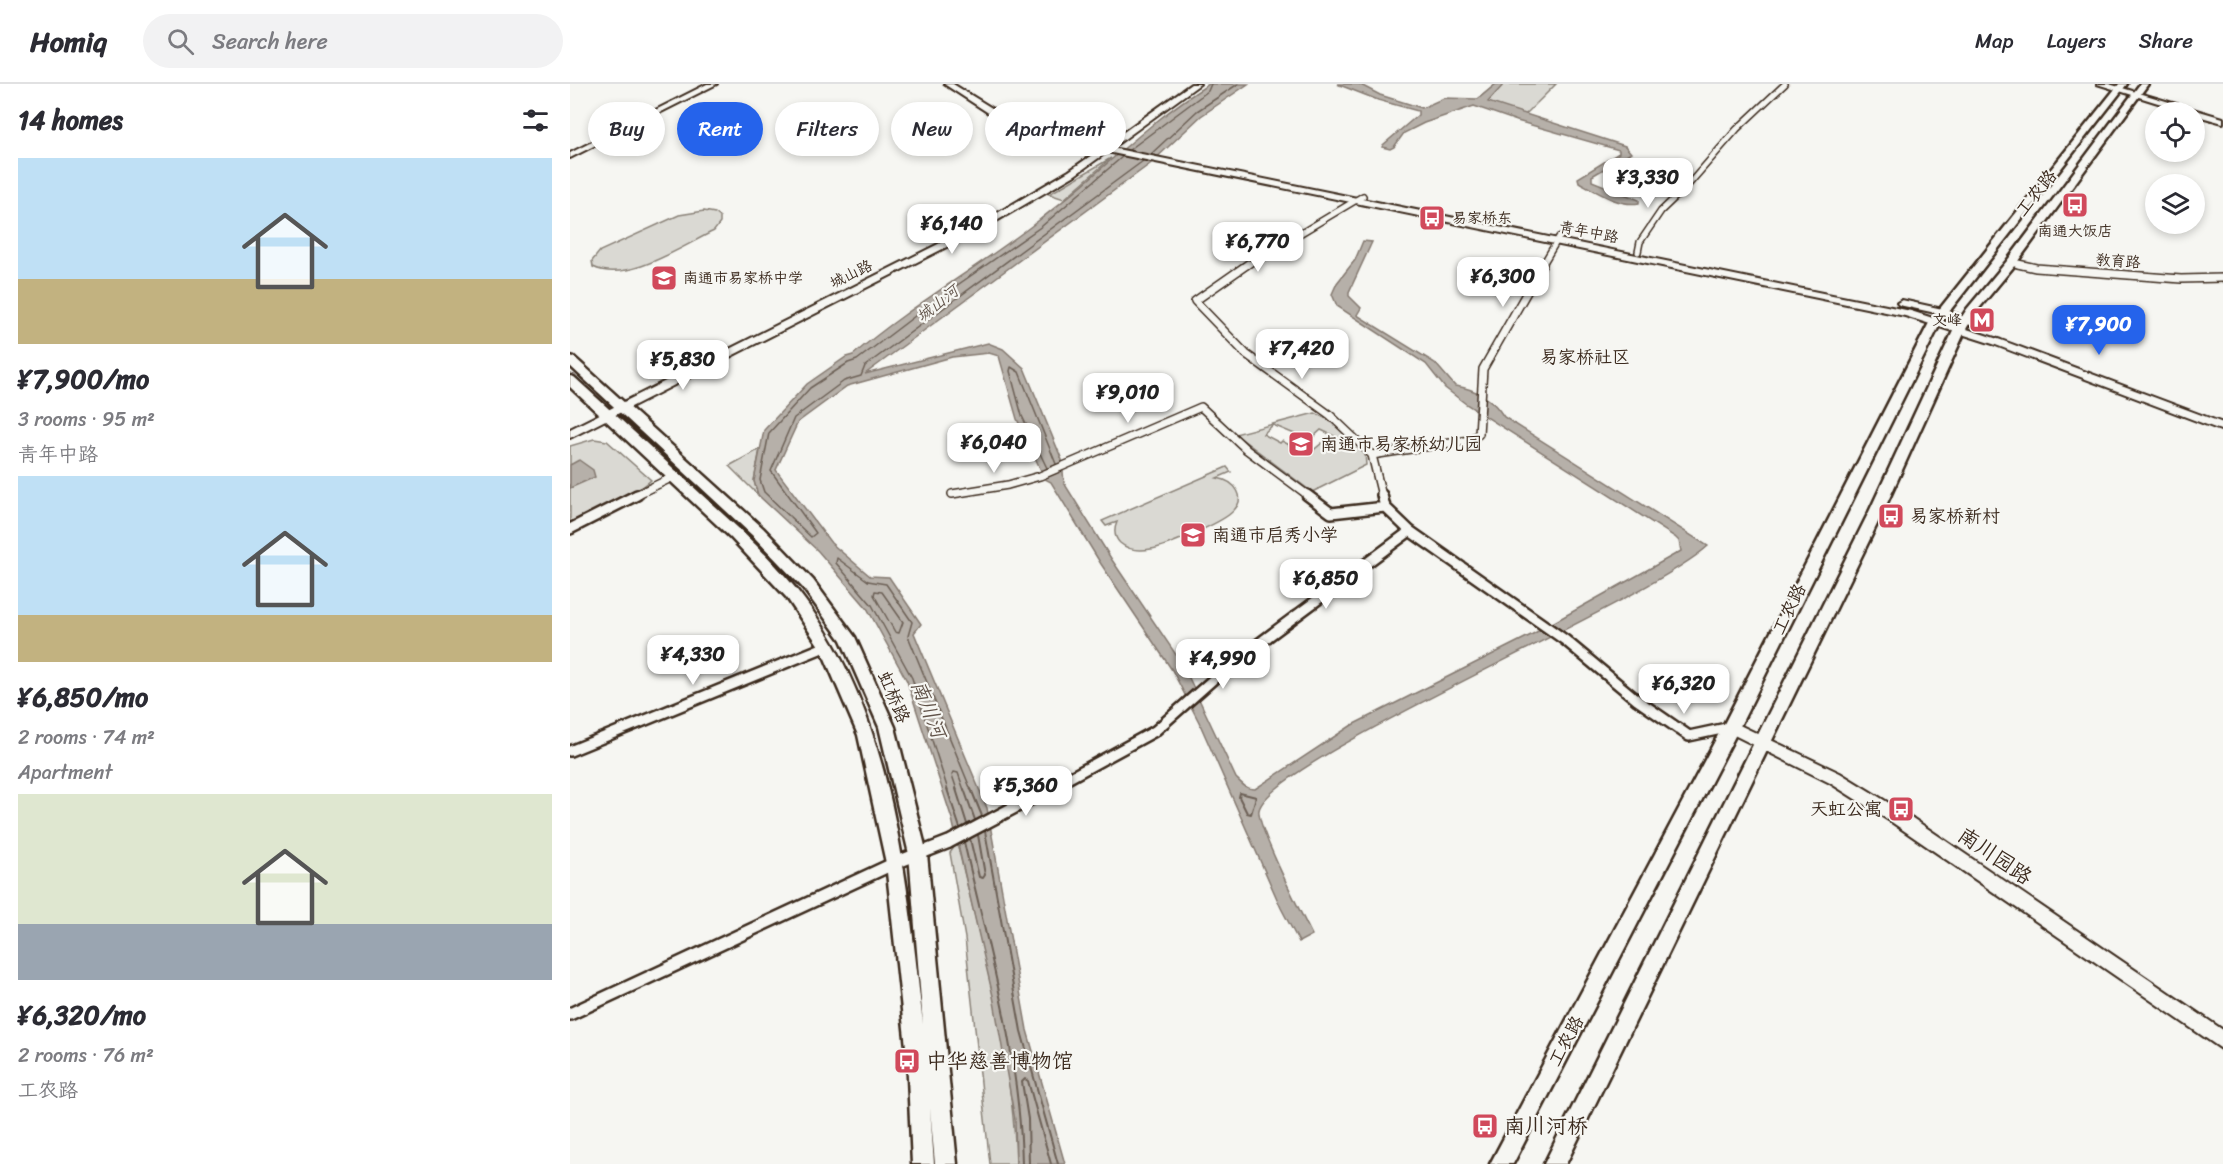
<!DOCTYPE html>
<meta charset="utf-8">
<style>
:root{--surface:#fff;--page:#f2f2f3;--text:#2b2b33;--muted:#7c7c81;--line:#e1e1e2;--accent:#2563eb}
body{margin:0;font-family:Sriracha,"LXGW WenKai TC",sans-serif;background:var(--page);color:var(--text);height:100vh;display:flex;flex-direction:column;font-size:22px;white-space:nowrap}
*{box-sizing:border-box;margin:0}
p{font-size:20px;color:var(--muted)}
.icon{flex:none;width:33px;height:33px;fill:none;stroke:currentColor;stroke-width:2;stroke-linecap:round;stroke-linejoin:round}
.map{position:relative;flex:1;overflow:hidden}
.drawer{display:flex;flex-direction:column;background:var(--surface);width:570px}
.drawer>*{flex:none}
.top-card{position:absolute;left:18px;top:18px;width:570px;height:54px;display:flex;gap:12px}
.controls{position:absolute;left:1575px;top:18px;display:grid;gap:12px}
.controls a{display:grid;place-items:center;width:60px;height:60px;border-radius:50%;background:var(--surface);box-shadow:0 3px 9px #0003;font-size:30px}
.price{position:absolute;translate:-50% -51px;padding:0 14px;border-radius:12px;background:#fff;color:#222;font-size:20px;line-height:39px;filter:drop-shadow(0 2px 3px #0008)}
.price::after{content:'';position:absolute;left:50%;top:36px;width:18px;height:14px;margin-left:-9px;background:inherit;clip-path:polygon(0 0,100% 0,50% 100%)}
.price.current{background:var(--accent);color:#fff}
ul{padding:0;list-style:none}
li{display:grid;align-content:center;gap:12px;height:318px;padding:0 18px}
li span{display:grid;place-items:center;height:186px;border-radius:0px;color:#555}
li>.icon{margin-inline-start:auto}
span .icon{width:108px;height:108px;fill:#fffc;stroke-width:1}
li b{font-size:26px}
h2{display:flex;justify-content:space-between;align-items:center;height:72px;padding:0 18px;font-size:26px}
.chip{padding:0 21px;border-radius:27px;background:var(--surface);box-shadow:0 3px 9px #0003;font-size:21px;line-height:54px}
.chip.current{background:var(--accent);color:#fff}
header{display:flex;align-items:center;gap:36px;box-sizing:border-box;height:84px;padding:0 30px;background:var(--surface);border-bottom:2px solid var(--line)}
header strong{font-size:28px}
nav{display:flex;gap:33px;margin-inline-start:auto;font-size:21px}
.search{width:420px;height:54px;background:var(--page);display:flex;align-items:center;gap:15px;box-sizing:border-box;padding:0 21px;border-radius:33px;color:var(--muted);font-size:22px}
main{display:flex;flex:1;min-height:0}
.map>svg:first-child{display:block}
.green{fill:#dad9d3;stroke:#8a8278;stroke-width:1.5;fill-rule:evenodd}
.water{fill:#b6b0a9;stroke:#857a71;stroke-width:1.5}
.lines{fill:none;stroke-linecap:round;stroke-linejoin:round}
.shore-far1{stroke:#6c6056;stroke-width:1.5}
.shore{stroke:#6c6056;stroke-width:2}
.street-far3-casing{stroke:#3b2a1e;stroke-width:8}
.street-far2-casing{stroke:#3b2a1e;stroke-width:10}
.street-far1-casing{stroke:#3b2a1e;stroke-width:14}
.street-casing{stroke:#3b2a1e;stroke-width:16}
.secondary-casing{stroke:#3b2a1e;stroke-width:4}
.primary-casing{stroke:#3b2a1e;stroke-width:5}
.street-far3{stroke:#f6f6f2;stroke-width:5}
.street-far2{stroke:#f6f6f2;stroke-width:7}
.street-far1{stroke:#f6f6f2;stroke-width:9}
.street{stroke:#f6f6f2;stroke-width:11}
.secondary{fill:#f6f6f2;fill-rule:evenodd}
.primary{fill:#f6f6f2;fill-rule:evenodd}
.labels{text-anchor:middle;stroke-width:4.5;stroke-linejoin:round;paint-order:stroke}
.far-poi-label{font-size:15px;fill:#3b2a1e;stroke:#f6f6f2;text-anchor:start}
.far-street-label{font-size:15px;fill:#3b2a1e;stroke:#f6f6f2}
.far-water-label{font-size:16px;font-style:italic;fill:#605248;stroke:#f6f6f2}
.street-label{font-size:18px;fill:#3b2a1e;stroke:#f6f6f2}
.far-quarter-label{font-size:18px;fill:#3b2a1e;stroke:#f6f6f2}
.poi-label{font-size:18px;fill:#3b2a1e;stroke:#f6f6f2;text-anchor:start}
.water-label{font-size:20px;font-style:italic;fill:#605248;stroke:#f6f6f2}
.near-street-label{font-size:21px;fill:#3b2a1e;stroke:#f6f6f2}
.near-poi-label{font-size:21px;fill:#3b2a1e;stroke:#f6f6f2;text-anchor:start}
</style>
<header>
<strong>Homiq</strong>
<div class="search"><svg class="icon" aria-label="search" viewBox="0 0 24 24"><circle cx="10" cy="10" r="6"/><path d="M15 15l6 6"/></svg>Search here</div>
<nav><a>Map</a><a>Layers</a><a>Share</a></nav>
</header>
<main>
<section class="drawer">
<h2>14 homes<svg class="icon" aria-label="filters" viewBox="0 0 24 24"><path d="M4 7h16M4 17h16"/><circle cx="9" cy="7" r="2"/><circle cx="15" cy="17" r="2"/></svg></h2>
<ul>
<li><span style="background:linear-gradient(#bfe0f5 65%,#c2b280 0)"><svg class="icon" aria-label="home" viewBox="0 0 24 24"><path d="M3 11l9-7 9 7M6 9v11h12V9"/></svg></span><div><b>¥7,900/mo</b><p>3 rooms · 95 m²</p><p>青年中路</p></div></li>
<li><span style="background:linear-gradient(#bfe0f5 75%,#c2b280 0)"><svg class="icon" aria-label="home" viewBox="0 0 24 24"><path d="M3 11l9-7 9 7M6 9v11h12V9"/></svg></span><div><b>¥6,850/mo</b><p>2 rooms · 74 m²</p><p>Apartment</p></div></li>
<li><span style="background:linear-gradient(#dfe7d0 70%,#9aa5b1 0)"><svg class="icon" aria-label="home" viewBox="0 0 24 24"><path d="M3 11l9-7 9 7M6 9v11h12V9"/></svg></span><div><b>¥6,320/mo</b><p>2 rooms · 76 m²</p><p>工农路</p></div></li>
</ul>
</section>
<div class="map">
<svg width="1653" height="1080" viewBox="0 0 1653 1080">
<rect width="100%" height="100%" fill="#f6f6f2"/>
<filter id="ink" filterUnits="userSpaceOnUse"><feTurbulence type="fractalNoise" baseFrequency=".0167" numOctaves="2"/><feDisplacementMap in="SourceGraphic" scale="12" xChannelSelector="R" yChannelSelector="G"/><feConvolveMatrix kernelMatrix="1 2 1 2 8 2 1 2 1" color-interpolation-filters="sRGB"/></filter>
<g filter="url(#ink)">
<path class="green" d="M926,0h60l-31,31 -47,-16z
M541,74l-47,41 -15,-5z
M134,127l11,2 5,4v6l-6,8c-32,15 -86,53 -121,36l-1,-6 8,-10 79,-36z
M745,329l14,7 36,33 1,12 -54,27 -77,-58zM703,341l31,13 4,-2 4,2 9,-8 22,10 2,5 -2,4h-10l-11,-6 -12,10 -14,-8 -3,2 -11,-6 -2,2 -17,-9z
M24,355l13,2 44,39 -12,10 -69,36v-80z
M190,365l-6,32 4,14 -29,-29z
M657,383l4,5 -14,6c18,3 32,20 14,35 -11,10 -65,34 -80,36 -11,2 -23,1 -31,-6 -6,-6 -6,-14 -3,-21l-11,4 -4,-5z
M387,759c25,105 56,212 59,321h-26l-25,-226 -15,-85z"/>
<path class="water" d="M639,0h39l-47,32 -51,48 -285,210 123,-31 15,6 21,19 38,92 2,23 48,77 71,105 53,113c6,6 10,11 19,11l97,-64 179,-90 150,-84 -2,-10 -4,-4 -209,-133 -21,-16 -19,-24 -89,-58 -5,-12 5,-11 18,-23 8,-19 9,1 -23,50v4l12,12 -4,7 78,48 20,23c21,3 38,13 49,31l204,129c-63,58 -438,213 -449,264 -3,15 43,105 53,125l-13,7 -18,-34 -82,-186 -27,-52 -71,-106 -50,-82 -6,-3 -28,-60 -18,-63 -10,-3 -37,4 -105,29 -49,36 -22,48 55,73 39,33 19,1 32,47 -7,9 73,175 40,222 38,134h-49l-1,-44 -22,-124 -41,-177 -45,-138 -40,-73 -49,-57 -60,-56 -4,-14 10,-51 43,-46 39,-27 7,-2c58,-50 125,-87 185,-134 58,-44 108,-98 171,-137z
M767,0h22l21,11 42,13 22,-10 34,1 18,-15h8l-16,18 137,44 6,7 -39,23v5l47,19v3c-20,4 -44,-12 -60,-21l-1,-4 41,-25v-3l-102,-29 -43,-15 -50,17 -20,10 -10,14 -4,2 -8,-2 1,-2 35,-30v-4l-40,-11z
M9,376l14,10 2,7 -25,11v-23z"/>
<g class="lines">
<path class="shore-far1" d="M559,66l79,-59 3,-7
M581,70l46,-43 41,-27
M552,73l-80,69 -106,74 -79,60 -9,3 -38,25 -41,45 -9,47 4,12 47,45 5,-4 -45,-62 23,-53 50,-37 17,-5 4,-10 278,-205
M477,384l-25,-52 -12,-45 1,-4 8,5 37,92
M305,507l7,1 21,30 -4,11 -4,-1 -21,-37z
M378,706l-36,-112 -40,-73 -36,-42 1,-5 31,23 18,3 26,38 -4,14 63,154
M387,706l-5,-15 2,-3 4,1 6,17"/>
<path class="shore" d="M377,705l13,39
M386,705l11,35
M394,705l11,31
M401,705l11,27
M670,709l16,4 -5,17 -4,-1 -8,-16z
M415,747l36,200 37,133
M400,755l9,38 4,1 2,-3 -7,-40
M394,758c24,105 56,213 58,322
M459,1080l-1,-45 -6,-37 3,-3 3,2 23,83"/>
<defs>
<path id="street-far3" d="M1068,168l2,-10 21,-31 28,-27 48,-55 48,-45
M1441,179l14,3
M676,182l117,-70
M972,182l17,-29"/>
<path id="street-far2" d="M678,180l-53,37 51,53 84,61 42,40 10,41
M1448,180l18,4 145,11 42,-1
M802,371l98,-15 9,-6 4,-65 60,-105
M382,410l56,-9 32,-9 161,-69 46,43 62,46
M64,412l41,-20"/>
<path id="street-far1" d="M737,411l24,18 54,-6
M812,411l3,12 25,24 155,109 72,60 52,36 42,-9
M0,445l67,-34
M0,667l257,-105
M477,706l108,-59 71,-63 184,-137"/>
<path id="street" d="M0,930l325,-151 54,-21 100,-53"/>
<path id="secondary" d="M137,0h10l-147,74v-5z
M374,0h9l63,39 29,11 59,12 87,-62h9l-88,64 799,163 90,29 222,83v8l-230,-87 -88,-28 -798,-164 -32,23 -87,51 -418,212v-9l412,-207 87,-51 30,-21 -59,-12 -30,-11z
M1527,0h12l114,34v5l-29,-8v-3h-7z
M1332,216l45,10 34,14 -5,3 -36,-13 -41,-9 -2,-2z
M1161,637l109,52 62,38 321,219v20l-333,-229 -60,-38 -104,-52 -2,-4 2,-4z"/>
<path id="primary" d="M1549,0h8l-186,238 -204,410 -224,432h-23l235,-442 205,-401z
M1570,0h8l-133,181 -39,47 -10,17 -83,183 -317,652h-22l325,-652 85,-183 13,-20 40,-48z
M0,272l4,1 189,171 50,52 42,57 40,90 32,127 30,310h-22l-5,-56 4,56h-22l-5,-108 -21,-193 -28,-128 -37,-86 -34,-51 -56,-60 -161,-151v-11l4,1c43,39 85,78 127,117 33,30 68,61 96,96 97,122 109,286 126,434l-14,-170 -30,-127 -38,-87 -38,-52 -50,-52 -183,-170z"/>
</defs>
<use href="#street-far3" class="street-far3-casing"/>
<use href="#street-far2" class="street-far2-casing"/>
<use href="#street-far1" class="street-far1-casing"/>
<use href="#street" class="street-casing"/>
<use href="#secondary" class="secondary-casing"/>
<use href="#primary" class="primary-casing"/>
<use href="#street-far3" class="street-far3"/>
<use href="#street-far2" class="street-far2"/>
<use href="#street-far1" class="street-far1"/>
<use href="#street" class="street"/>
<use href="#secondary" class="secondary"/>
<use href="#primary" class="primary"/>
</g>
</g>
<defs>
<symbol id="bus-square" viewBox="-11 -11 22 22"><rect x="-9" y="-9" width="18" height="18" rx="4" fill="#d1495b" stroke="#f6f6f2"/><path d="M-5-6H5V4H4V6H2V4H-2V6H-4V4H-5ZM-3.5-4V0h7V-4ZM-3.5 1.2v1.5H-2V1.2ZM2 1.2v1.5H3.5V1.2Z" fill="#fff"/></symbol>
<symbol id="school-square" viewBox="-11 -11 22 22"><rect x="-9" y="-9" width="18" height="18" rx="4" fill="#d1495b" stroke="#f6f6f2"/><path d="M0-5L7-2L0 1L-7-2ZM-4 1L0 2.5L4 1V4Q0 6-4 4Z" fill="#fff"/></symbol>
<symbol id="metro-square" viewBox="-11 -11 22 22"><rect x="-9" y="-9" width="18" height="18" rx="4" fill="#d1495b" stroke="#f6f6f2"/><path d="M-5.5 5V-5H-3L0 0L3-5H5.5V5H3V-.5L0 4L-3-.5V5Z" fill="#fff"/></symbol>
</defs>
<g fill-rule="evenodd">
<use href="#bus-square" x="1490" y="106" width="30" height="30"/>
<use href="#bus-square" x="847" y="119" width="30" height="30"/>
<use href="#school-square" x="79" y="179" width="30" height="30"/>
<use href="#metro-square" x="1397" y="221" width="30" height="30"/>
<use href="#school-square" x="716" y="345" width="30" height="30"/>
<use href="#bus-square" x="1306" y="417" width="30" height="30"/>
<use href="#school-square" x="608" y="436" width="30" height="30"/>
<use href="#bus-square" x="1316" y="710" width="30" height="30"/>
<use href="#bus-square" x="322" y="962" width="30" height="30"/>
<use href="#bus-square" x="900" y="1027" width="30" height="30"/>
</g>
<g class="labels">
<g class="far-poi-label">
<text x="882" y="139">易家桥东</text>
<text x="1505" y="152" text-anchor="middle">南通大饭店</text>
<text x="113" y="199">南通市易家桥中学</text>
<text x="1392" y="241" text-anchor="end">文峰</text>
</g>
<g class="far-street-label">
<text transform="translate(1019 148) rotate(11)" y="5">青年中路</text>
<text transform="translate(1548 177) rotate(4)" y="5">教育路</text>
<text transform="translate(281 190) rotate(-26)" y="5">城山路</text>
</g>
<g class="far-water-label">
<text transform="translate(367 219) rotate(-38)" y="6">城山河</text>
</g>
<g class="street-label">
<text transform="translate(1466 109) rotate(-51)" y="6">工农路</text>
<text transform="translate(1219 525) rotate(-64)" y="6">工农路</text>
<text transform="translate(324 613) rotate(67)" y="6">虹桥路</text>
<text transform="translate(996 957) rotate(-62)" y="6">工农路</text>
</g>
<g class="far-quarter-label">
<text x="1015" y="279">易家桥社区</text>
</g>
<g class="poi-label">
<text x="750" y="366">南通市易家桥幼儿园</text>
<text x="1340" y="438">易家桥新村</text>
<text x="642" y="457">南通市启秀小学</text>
<text x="1312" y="731" text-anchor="end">天虹公寓</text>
</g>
<g class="water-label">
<text transform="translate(359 625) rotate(68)" y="7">南川河</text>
</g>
<g class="near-street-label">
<text transform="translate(1425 772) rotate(34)" y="7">南川园路</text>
</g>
<g class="near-poi-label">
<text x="356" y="984">中华慈善博物馆</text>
<text x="934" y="1049">南川河桥</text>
</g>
</g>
</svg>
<div class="controls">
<a><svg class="icon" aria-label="locate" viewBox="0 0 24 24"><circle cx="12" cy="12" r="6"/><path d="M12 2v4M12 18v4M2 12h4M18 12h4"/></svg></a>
<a><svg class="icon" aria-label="layers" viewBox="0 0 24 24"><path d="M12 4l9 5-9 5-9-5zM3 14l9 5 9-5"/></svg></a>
</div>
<b class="price" style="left:1078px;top:125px">¥3,330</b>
<b class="price" style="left:382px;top:171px">¥6,140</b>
<b class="price" style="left:688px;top:189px">¥6,770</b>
<b class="price" style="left:933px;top:224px">¥6,300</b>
<b class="price current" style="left:1529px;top:272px">¥7,900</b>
<b class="price" style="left:732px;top:296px">¥7,420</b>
<b class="price" style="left:113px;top:307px">¥5,830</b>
<b class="price" style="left:558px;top:340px">¥9,010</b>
<b class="price" style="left:424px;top:390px">¥6,040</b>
<b class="price" style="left:756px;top:526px">¥6,850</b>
<b class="price" style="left:123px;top:602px">¥4,330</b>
<b class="price" style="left:653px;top:606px">¥4,990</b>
<b class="price" style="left:1114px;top:631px">¥6,320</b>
<b class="price" style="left:456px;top:733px">¥5,360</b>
<div class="top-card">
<a class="chip">Buy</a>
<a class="chip current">Rent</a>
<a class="chip">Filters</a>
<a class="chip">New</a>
<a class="chip">Apartment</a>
</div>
</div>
</main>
